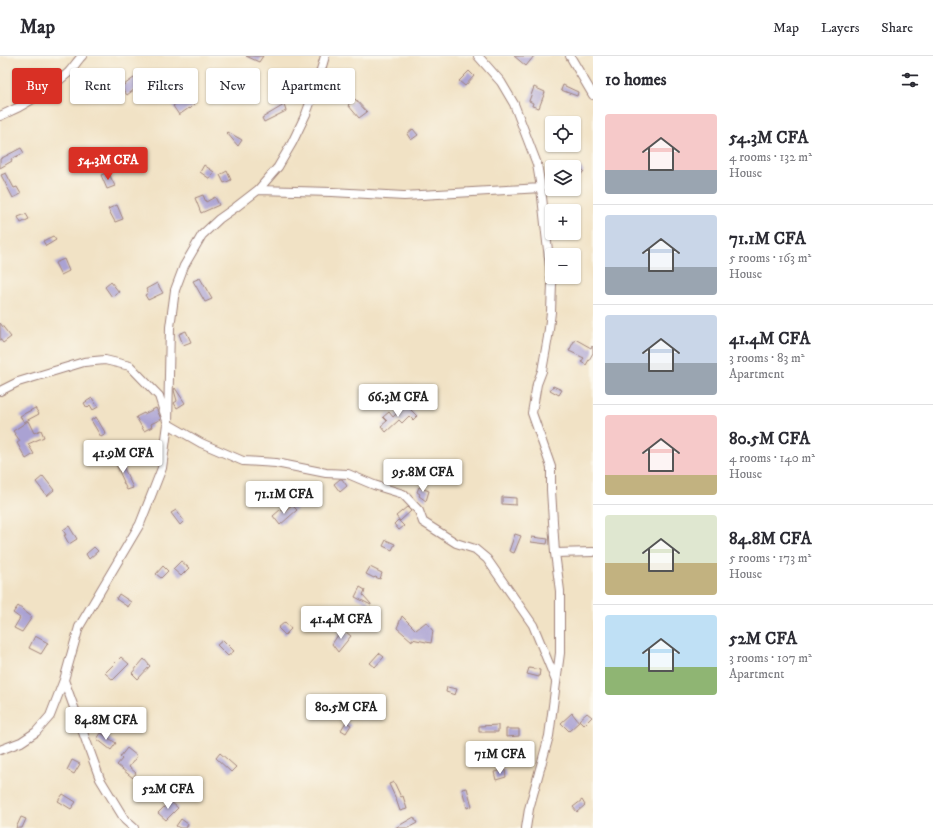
<!DOCTYPE html>
<meta charset="utf-8">
<style>
:root{--surface:#fff;--page:#f2f2f3;--text:#2b2b33;--muted:#7c7c81;--line:#e1e1e2;--accent:#d93025}
body{margin:0;font-family:"IM FELL DW Pica",serif;background:var(--page);color:var(--text);height:100vh;display:flex;flex-direction:column;font-size:15px;white-space:nowrap}
*{box-sizing:border-box;margin:0}
p{font-size:13px;color:var(--muted)}
.icon{flex:none;width:22px;height:22px;fill:none;stroke:currentColor;stroke-width:2;stroke-linecap:round;stroke-linejoin:round}
.map{position:relative;flex:1;overflow:hidden}
.panel{display:flex;flex-direction:column;background:var(--surface);width:340px}
.panel>*{flex:none}
.guide{position:absolute;left:12px;top:12px;width:380px;height:36px;display:flex;gap:8px}
.buttons{position:absolute;left:545px;top:60px;display:grid;gap:8px}
.buttons a{display:grid;place-items:center;width:36px;height:36px;border-radius:4px;background:var(--surface);box-shadow:0 1px 3px #0004;font-size:20px}
.price{position:absolute;translate:-50% -34px;padding:0 9px;border-radius:4px;background:#fff;color:#222;font-size:13px;line-height:26px;filter:drop-shadow(0 1px 2px #0008)}
.price::after{content:'';position:absolute;left:50%;top:24px;width:12px;height:9px;margin-left:-6px;background:inherit;clip-path:polygon(0 0,100% 0,50% 100%)}
.price.active{background:var(--accent);color:#fff}
ul{padding:0;list-style:none}
li{display:flex;align-items:center;gap:12px;height:100px;padding:0 12px}
li+li{border-top:1px solid var(--line)}
li span{display:grid;place-items:center;flex:none;width:112px;height:80px;border-radius:4px;color:#555}
li>.icon{margin-inline-start:auto}
span .icon{width:48px;height:48px;fill:#fffc;stroke-width:1}
li b{font-size:17px}
h2{display:flex;justify-content:space-between;align-items:center;height:48px;padding:0 12px;font-size:17px}
.tag{padding:0 14px;border-radius:4px;background:var(--surface);box-shadow:0 1px 3px #0004;font-size:14px;line-height:36px}
.tag.active{background:var(--accent);color:#fff}
header{display:flex;align-items:center;gap:24px;box-sizing:border-box;height:56px;padding:0 20px;background:var(--surface);border-bottom:1px solid var(--line)}
header strong{font-size:19px}
nav{display:flex;gap:22px;margin-inline-start:auto;font-size:14px}
main{display:flex;flex:1;min-height:0}
.map>svg:first-child{display:block}
.building{fill:#aaa2d3}
.lines{fill:none;stroke-linecap:round;stroke-linejoin:round}
.minor-casing{stroke:#9e8078;stroke-width:10}
.minor{stroke:#fff;stroke-width:8}
</style>
<header>
<strong>Map</strong>
<nav><a>Map</a><a>Layers</a><a>Share</a></nav>
</header>
<main>
<div class="map">
<svg width="593" height="772" viewBox="0 0 593 772">
<rect width="100%" height="100%" fill="#fbf7ec"/>
<filter id="ink" filterUnits="userSpaceOnUse"><feTurbulence type="fractalNoise" baseFrequency=".025" numOctaves="2"/><feDisplacementMap in="SourceGraphic" scale="8" xChannelSelector="R" yChannelSelector="G"/><feConvolveMatrix kernelMatrix="1 2 1 2 8 2 1 2 1" color-interpolation-filters="sRGB"/></filter>
<filter id="wash" filterUnits="userSpaceOnUse"><feTurbulence type="fractalNoise" baseFrequency=".012" numOctaves="4" result="noise"/><feDisplacementMap in="SourceGraphic" scale="16" xChannelSelector="R" yChannelSelector="G"/><feGaussianBlur stdDeviation="0.9" result="paint"/><feColorMatrix in="noise" values="0 0 0 0 0 0 0 0 0 0 0 0 0 0 0 0 0 1.4 0 .05"/><feComposite in="paint" operator="in"/></filter>
<g filter="url(#wash)">
<rect width="100%" height="100%" fill="#f1e2c5"/>
<g id="blocks">
<path class="building" d="M246,0h17l-4,6z
M514,0h20l-8,10z
M469,15l5,5 -9,10 -6,-5z
M141,17l5,8 -19,14 -6,-8z
M563,29l15,7 -1,4 -16,-6z
M534,31l11,5 -6,16 -7,-2 1,-3 -4,-2z
M186,40l9,8 -5,5 -1,-1 -10,7 -6,-9 5,-4 2,2z
M355,43l12,13 -8,6 -11,-13z
M284,49l2,6 -22,11 -2,-4z
M413,73l5,6 -7,5 -4,-6z
M228,76l14,8 -4,6 -11,-13z
M21,92l3,5 -13,6 1,2 -12,7v-9z
M204,109l10,7 -4,7 -10,-7z
M577,109l7,6 -6,7 -4,-3v-6z
M227,115l4,9 -7,3 -4,-8z
M108,116l7,14 -8,3 -6,-14z
M6,117l8,15 3,-1 4,7 -8,4 -12,-23z
M203,139l3,7 9,-5 4,8 -18,8 -6,-15z
M117,149l6,14 -8,3 -7,-13z
M26,158l3,5 -8,4 -3,-6z
M53,180l3,4 -10,6 -3,-5z
M64,203l5,12 -8,4 -6,-12z
M200,222l12,21 -7,3 -12,-21z
M111,226l8,10 -7,5 -7,-10z
M157,227l6,10 -15,7 -3,-5 3,-2 -2,-4z
M0,267l11,14 -8,6 -3,-4z
M186,275l5,11 -8,3 -4,-11z
M575,283l16,9 1,-2 1,1v6l-7,12 -5,-3 3,-4 -15,-7z
M553,330l9,4 -3,5 -9,-5z
M175,332l10,15 -8,5 -3,-5 3,-2 -3,-11z
M415,333l4,5 -8,7 -4,-5z
M92,342l6,9 -5,3 -3,-5 -3,3 -3,-5z
M406,349l11,11 -4,4 -4,-4 -7,7 -3,-3 -13,12 -5,-6 6,-5 -4,-4 6,-5 4,5z
M35,352l4,6 -15,8 -4,-6z
M156,352l2,4 3,7 -10,5 1,3 -8,4 -8,-14 8,-4v1z
M96,361l10,17 -5,3 -10,-17z
M28,365l6,12 7,-3 3,7 -16,7 6,10 -8,5 -9,-16 3,-2 -7,-10z
M119,401l14,31 -6,2 -4,-8h1l-10,-22z
M43,420l11,14 -7,6 -11,-14z
M340,423h2l5,7 -7,6 -6,-8z
M419,431l10,4 -3,10 -7,-5 1,-2 -3,-2z
M502,441l14,1v7l-14,-1z
M292,449l5,5 -17,15 -7,-9 8,-7 2,3z
M407,451l4,4 -11,10 -4,-5z
M176,454l8,11 -4,4 -9,-12z
M398,464l6,6 -5,4 -5,-6z
M69,470l8,13 -8,5 -5,-9h2l-3,-5z
M515,478l6,2 -7,17 -5,-2z
M532,481l16,2 -1,5 -16,-2z
M386,484l9,4 -3,6 -9,-4z
M94,491l4,4 -9,8 -3,-5z
M181,505l8,7 -8,8 -8,-7z
M163,510l5,5 -7,7 -5,-4z
M370,511l12,6 -2,6 -5,-2 -1,1 -8,-4z
M360,531l5,3 -2,5 8,9v1l-16,-8z
M119,538l12,8 -3,5 -12,-8z
M18,550l14,11 -10,15 -8,-4 6,-10 -7,-5z
M402,560l14,14 10,-8 7,9 -2,12 -19,-4v2l-15,-13z
M285,566l6,7 -6,6 -7,-7z
M342,573l9,7 -13,16 -6,-8z
M35,580l13,7 -7,11 -12,-6z
M223,584l11,11 -6,5 -11,-11z
M379,597l5,4 -9,10 -5,-4z
M121,601l8,7 -16,16 -8,-7z
M144,603l6,7 -12,13 -6,-6z
M529,612l11,2 -1,7 -12,-3z
M447,631l10,2 -2,6 -9,-3z
M572,657l7,9 -10,9 -8,-8z
M587,657l5,4 -8,8 -5,-5z
M346,666l5,3 -5,8 -5,-3z
M498,669v7h-19v-6z
M506,673h13v7l-13,1z
M101,677l15,10 -5,7 -14,-11z
M496,691l6,1 -1,11h-6z
M127,692l10,8 -8,11 7,6 -3,5 -16,-13 5,-6 -2,-2z
M220,697l16,14 -5,5 -15,-14z
M72,704l8,4 -6,10 -7,-4z
M505,714l1,7 -10,3 -2,-8z
M394,726l7,15 2,-1 4,13 -7,2 -4,-12 -7,-15z
M467,732l5,18 -5,2 -5,-19z
M63,738l13,8 -5,7 -13,-8z
M582,744l3,5 -8,7 -4,-5z
M170,745l8,7 -12,12 -8,-7z
M21,761l5,2 -4,9h-6z
M414,761l3,6 -9,5h-13z
M181,763l7,5 -2,4h-6l-4,-2z"/>
</g>
</g>
<g filter="url(#ink)">
<use href="#blocks" fill-opacity="0" stroke="#9e8078" stroke-width="1"/>
<g class="lines">
<defs>
<path id="minor" d="M478,0l23,26 13,22 23,60 4,24 6,54 5,41 -1,29 -3,25 -6,34 -5,13 -5,29 19,54v23l4,63 5,38v62l-11,83 -20,73 -3,19
M570,0l23,39
M0,60c24,-10 49,-26 68,-43 5,-5 9,-12 14,-17
M258,134l74,2 72,4 137,-8
M0,335l18,-9 66,-20 21,-2 25,6 29,30 9,28 33,19 42,18 33,2 50,10 22,1 26,11 29,9 16,17 4,11 33,21 19,6 12,10 46,66 23,56
M555,497l38,-1
M64,624l36,99 25,41 9,8
M0,694l21,-8 15,-10 14,-16 14,-36 15,-53 61,-103 22,-56 6,-44 2,-97 5,-37 9,-24 18,-31 17,-16 17,-12 22,-17 20,-23 14,-24 14,-29 10,-27 9,-31"/>
</defs>
<use href="#minor" class="minor-casing"/>
<use href="#minor" class="minor"/>
</g>
</g>
</svg>
<div class="buttons">
<a><svg class="icon" aria-label="locate" viewBox="0 0 24 24"><circle cx="12" cy="12" r="6"/><path d="M12 2v4M12 18v4M2 12h4M18 12h4"/></svg></a>
<a><svg class="icon" aria-label="layers" viewBox="0 0 24 24"><path d="M12 4l9 5-9 5-9-5zM3 14l9 5 9-5"/></svg></a>
<a>+</a>
<a>−</a>
</div>
<b class="price active" style="left:108px;top:125px">54.3M CFA</b>
<b class="price" style="left:398px;top:362px">66.3M CFA</b>
<b class="price" style="left:123px;top:418px">41.9M CFA</b>
<b class="price" style="left:423px;top:437px">95.8M CFA</b>
<b class="price" style="left:284px;top:459px">71.1M CFA</b>
<b class="price" style="left:341px;top:584px">41.4M CFA</b>
<b class="price" style="left:346px;top:672px">80.5M CFA</b>
<b class="price" style="left:106px;top:685px">84.8M CFA</b>
<b class="price" style="left:500px;top:719px">71M CFA</b>
<b class="price" style="left:168px;top:754px">52M CFA</b>
<div class="guide">
<a class="tag active">Buy</a>
<a class="tag">Rent</a>
<a class="tag">Filters</a>
<a class="tag">New</a>
<a class="tag">Apartment</a>
</div>
</div>
<section class="panel">
<h2>10 homes<svg class="icon" aria-label="filters" viewBox="0 0 24 24"><path d="M4 7h16M4 17h16"/><circle cx="9" cy="7" r="2"/><circle cx="15" cy="17" r="2"/></svg></h2>
<ul>
<li><span style="background:linear-gradient(#f6c9c9 70%,#9aa5b1 0)"><svg class="icon" aria-label="home" viewBox="0 0 24 24"><path d="M3 11l9-7 9 7M6 9v11h12V9"/></svg></span><div><b>54.3M CFA</b><p>4 rooms · 132 m²</p><p>House</p></div></li>
<li><span style="background:linear-gradient(#c9d6e8 65%,#9aa5b1 0)"><svg class="icon" aria-label="home" viewBox="0 0 24 24"><path d="M3 11l9-7 9 7M6 9v11h12V9"/></svg></span><div><b>71.1M CFA</b><p>5 rooms · 163 m²</p><p>House</p></div></li>
<li><span style="background:linear-gradient(#c9d6e8 60%,#9aa5b1 0)"><svg class="icon" aria-label="home" viewBox="0 0 24 24"><path d="M3 11l9-7 9 7M6 9v11h12V9"/></svg></span><div><b>41.4M CFA</b><p>3 rooms · 83 m²</p><p>Apartment</p></div></li>
<li><span style="background:linear-gradient(#f6c9c9 75%,#c2b280 0)"><svg class="icon" aria-label="home" viewBox="0 0 24 24"><path d="M3 11l9-7 9 7M6 9v11h12V9"/></svg></span><div><b>80.5M CFA</b><p>4 rooms · 140 m²</p><p>House</p></div></li>
<li><span style="background:linear-gradient(#dfe7d0 60%,#c2b280 0)"><svg class="icon" aria-label="home" viewBox="0 0 24 24"><path d="M3 11l9-7 9 7M6 9v11h12V9"/></svg></span><div><b>84.8M CFA</b><p>5 rooms · 173 m²</p><p>House</p></div></li>
<li><span style="background:linear-gradient(#bfe0f5 65%,#8fb573 0)"><svg class="icon" aria-label="home" viewBox="0 0 24 24"><path d="M3 11l9-7 9 7M6 9v11h12V9"/></svg></span><div><b>52M CFA</b><p>3 rooms · 107 m²</p><p>Apartment</p></div></li>
</ul>
</section>
</main>
